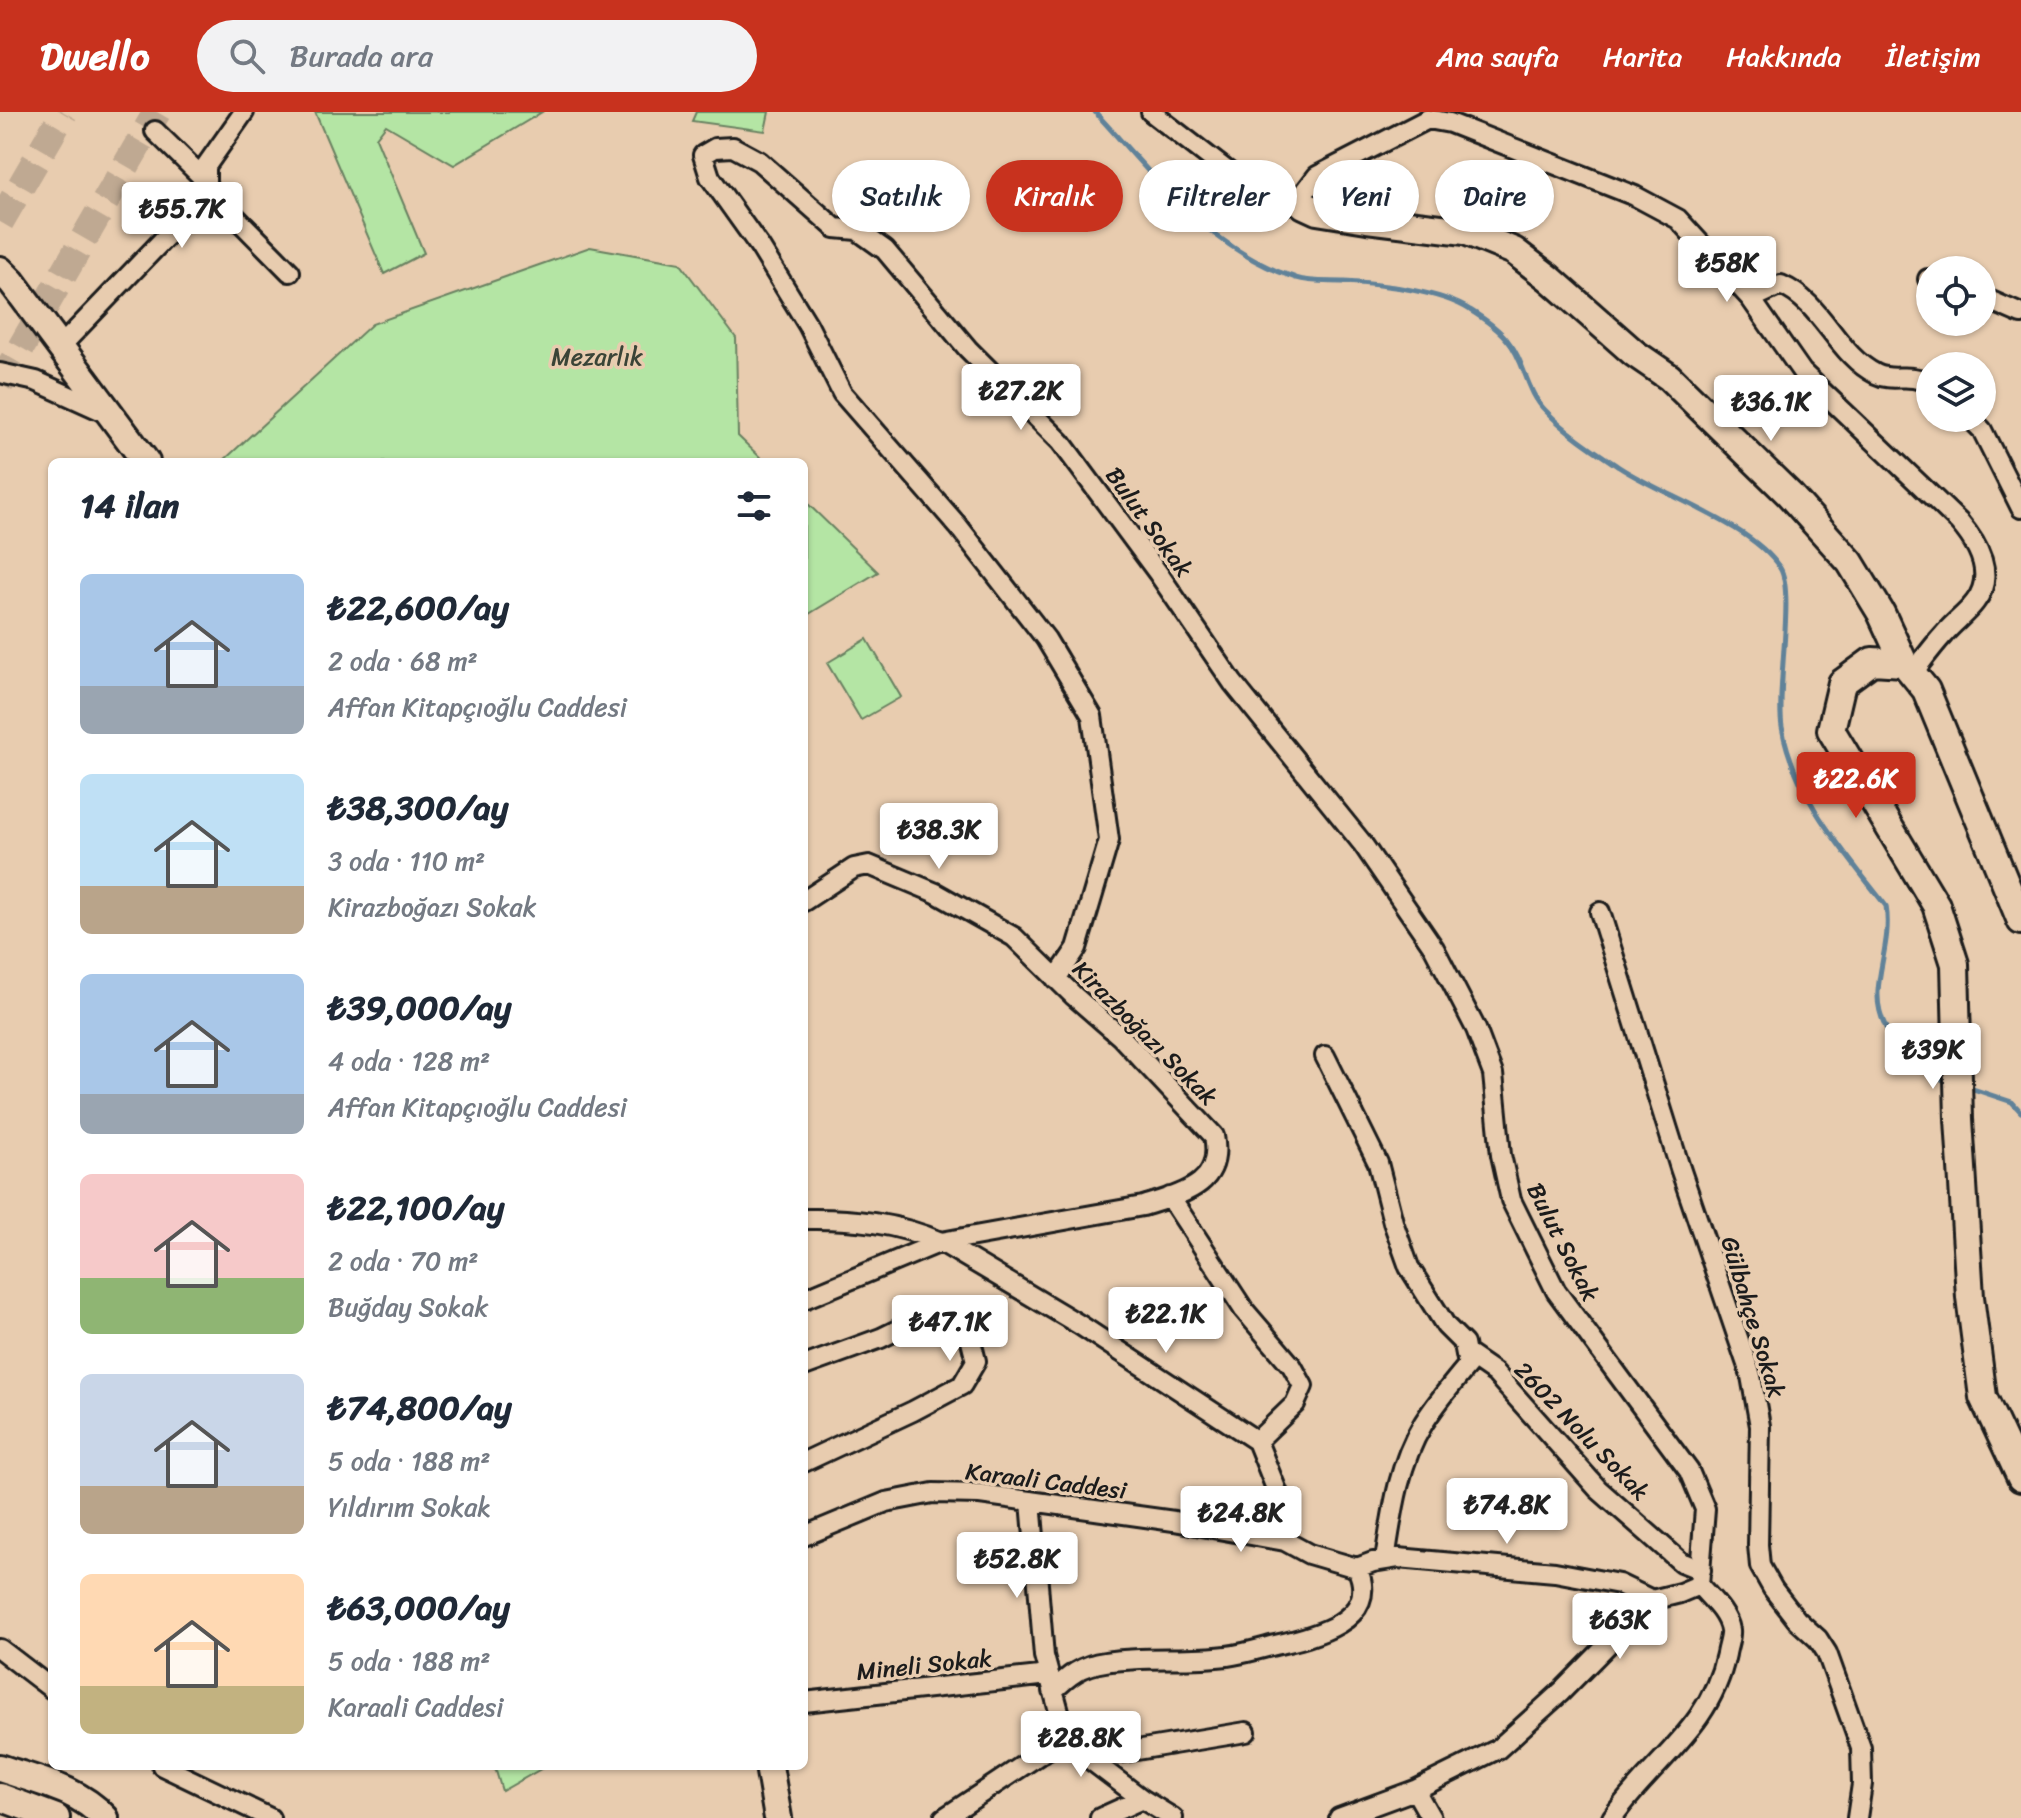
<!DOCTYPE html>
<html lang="tr">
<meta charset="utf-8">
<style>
:root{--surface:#fff;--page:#f2f2f3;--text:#1f2937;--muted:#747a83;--accent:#c8321e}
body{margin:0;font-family:Sriracha,sans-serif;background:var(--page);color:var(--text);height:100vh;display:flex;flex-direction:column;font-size:30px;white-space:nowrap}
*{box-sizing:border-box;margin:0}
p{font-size:26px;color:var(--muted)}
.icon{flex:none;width:44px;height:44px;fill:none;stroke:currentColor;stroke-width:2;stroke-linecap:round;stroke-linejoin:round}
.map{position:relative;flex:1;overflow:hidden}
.drawer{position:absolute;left:48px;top:346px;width:760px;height:1312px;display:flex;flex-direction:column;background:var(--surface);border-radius:12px;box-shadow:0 2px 6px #0004}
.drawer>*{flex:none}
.top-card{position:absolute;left:832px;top:48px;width:760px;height:72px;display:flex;gap:16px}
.buttons{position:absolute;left:1916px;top:144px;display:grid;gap:16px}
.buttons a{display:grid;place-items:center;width:80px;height:80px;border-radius:50%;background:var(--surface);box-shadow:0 2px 6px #0004;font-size:40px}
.price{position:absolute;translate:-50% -68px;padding:0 18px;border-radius:8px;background:#fff;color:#222;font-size:26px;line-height:52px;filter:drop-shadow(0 2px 4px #0008)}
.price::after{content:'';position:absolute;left:50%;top:48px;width:24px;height:18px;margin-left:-12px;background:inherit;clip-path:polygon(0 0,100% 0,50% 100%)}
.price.current{background:var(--accent);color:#fff}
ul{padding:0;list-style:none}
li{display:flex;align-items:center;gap:24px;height:200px;padding:0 32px}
li span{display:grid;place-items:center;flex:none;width:224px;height:160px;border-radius:12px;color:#555}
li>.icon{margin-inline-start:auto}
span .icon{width:96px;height:96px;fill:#fffc;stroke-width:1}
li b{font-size:34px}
h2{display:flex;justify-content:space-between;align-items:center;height:96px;padding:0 32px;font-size:34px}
.pill{padding:0 28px;border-radius:36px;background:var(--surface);box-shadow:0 2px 6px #0004;font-size:28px;line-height:72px}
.pill.current{background:var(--accent);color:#fff}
header{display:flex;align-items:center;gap:48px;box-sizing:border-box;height:112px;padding:0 40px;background:var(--accent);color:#fff}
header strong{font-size:38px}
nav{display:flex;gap:44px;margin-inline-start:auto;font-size:28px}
.search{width:560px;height:72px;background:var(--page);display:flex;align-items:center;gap:20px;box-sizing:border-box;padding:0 28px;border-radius:44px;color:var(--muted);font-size:30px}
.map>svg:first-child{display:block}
.green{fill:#b4e5a4;stroke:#688060;stroke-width:2}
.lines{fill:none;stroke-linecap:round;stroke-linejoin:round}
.stream{stroke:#608299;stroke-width:5}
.primary-tunnel{stroke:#bfa992;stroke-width:28;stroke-dasharray:28 14;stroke-linecap:butt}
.street-casing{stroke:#1c1c1c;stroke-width:24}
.secondary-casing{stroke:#1c1c1c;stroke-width:32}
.street{stroke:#e8ccaf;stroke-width:18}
.secondary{stroke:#e8ccaf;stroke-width:26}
.labels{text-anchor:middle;stroke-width:7;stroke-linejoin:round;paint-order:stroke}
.park-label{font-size:24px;fill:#3a4437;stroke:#e8ccaf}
.street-label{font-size:24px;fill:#1c1c1c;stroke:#e8ccaf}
</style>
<header>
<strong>Dwello</strong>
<div class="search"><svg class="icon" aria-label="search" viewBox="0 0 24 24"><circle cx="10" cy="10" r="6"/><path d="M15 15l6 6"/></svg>Burada ara</div>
<nav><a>Ana sayfa</a><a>Harita</a><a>Hakkında</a><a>İletişim</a></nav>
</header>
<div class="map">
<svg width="2021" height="1706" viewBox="0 0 2021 1706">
<rect width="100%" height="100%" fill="#e8ccaf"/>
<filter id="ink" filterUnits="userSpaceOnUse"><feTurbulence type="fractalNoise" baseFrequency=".0125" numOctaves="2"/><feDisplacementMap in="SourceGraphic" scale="16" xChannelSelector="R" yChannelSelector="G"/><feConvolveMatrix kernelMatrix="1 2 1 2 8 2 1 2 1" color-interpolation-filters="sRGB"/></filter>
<g filter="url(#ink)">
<path class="green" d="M315,0h227l-88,53 -68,-40 -10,13 48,115 -40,21z
M696,0h73l-4,19 -73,-10z
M590,135l90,16 56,75 2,98 27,26h-543l150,-138z
M804,388l74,72 -74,45z
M867,527l34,58 -40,23 -34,-57z
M490,1654h56l-44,25 -6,-20z"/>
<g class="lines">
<path class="stream" d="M1095,0c58,63 116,140 201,166 15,5 34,3 49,4 35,2 96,9 125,28 13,8 29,19 38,31 17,20 18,51 38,70 20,21 49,40 73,56 44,29 132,57 161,101 15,23 -4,122 2,159 12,69 63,126 104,179 5,30 -6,56 -8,85 -2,41 35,81 72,91
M1967,975l45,15 9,10"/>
<path class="primary-tunnel" d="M0,110l64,-110
M0,272l157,-272"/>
<defs>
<path id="street" d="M1151,0l114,88 39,5v-12l13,-17 111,-57 22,4 185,73 43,23 73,80 51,73 157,150c19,22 37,53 16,80 -9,12 -22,21 -31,32 -12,13 -22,27 -32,40
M155,19l45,44 10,16 80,81
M1928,167l2,1
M1982,185l39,17
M1751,187l30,-14c42,18 55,69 95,89 18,9 32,-3 54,10
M60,235l146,-152v-29l38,-54
M0,261l36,8 73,33
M1970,306l12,12 39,78
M804,789l50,-33 15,-3 67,28 78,44 60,59 47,41 93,99c10,50 -33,58 -71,70l-202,36 -137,57
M1600,800l80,256 71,208 9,50 -2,119 2,21 13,23 24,31 21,19 9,14 34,95 1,36 -5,34
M1056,867l21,-31 32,-108 -17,-124 -46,-77 -88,-113 -116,-133 -34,-68 -48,-78 -50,-70 -7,-22 12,-7 18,-1 26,14 76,67 22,2 28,20 83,99 93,93 97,131 75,110 129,160 72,105 42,81 17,45 8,81 10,45 45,91 133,180 16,38 -6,76
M1325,944l53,107 15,59 16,45 37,59 18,18 4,21c-16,19 -32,38 -45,59 -25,41 -31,90 -38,136
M1170,1085l74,113 48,56 11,20 -8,18 -38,37
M804,1107c48,-1 93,4 137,23l139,83 177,116 30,75 -2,25
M1466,1241l29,20 103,116 83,73 20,8
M804,1254l77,-28 49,-24 24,-1 14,16 8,32 -14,24 -49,26 -109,51
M1031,1389l13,155 22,81 22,21 54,41 31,19
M804,1424l82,-34 47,-9 47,1 194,27 111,20 24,13 48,14c25,53 -45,69 -82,77 -16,4 -32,9 -48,11 -40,5 -82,0 -122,6 -23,3 -37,14 -52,29
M1357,1456l16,-6 25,-4 157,14 64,12 33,16
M0,1537l52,40
M804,1590l245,-27
M1088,1646l158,-26
M162,1654l108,52
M1415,1678l16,28
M944,1706l122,-81
M1100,1706l42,-19
M1339,1706l76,-28 83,-41 63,-57 91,-92 28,-7 19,-8c11,13 28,27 31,45 1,7 -3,17 -4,24 -15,74 -73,106 -114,164"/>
<path id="secondary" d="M1304,93l13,6 50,8 98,12 49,20 35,27 85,75 35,24 120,117 61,68 31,51 23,50 22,27 95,231
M0,158l12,12 134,180
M1904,551l-32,-2 -30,22 -11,47 105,175 19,59 4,155 11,178 13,100 38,81
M769,1654l9,52
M0,1656c37,13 77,20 105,50
M0,1685l56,21"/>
</defs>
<use href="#street" class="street-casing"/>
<use href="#secondary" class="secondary-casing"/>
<use href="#street" class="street"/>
<use href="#secondary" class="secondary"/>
</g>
</g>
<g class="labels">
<g class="park-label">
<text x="597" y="253">Mezarlık</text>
</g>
<g class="street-label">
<text transform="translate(1149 410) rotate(54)" y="8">Bulut Sokak</text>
<text transform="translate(1145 921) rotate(45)" y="8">Kirazboğazı Sokak</text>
<text transform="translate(1563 1130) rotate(63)" y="8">Bulut Sokak</text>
<text transform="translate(1753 1205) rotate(73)" y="8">Gülbahçe Sokak</text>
<text transform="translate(1582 1319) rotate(46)" y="8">2602 Nolu Sokak</text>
<text transform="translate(1046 1369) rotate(7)" y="8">Karaali Caddesi</text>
<text transform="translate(924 1553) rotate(-6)" y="8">Mineli Sokak</text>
</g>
</g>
</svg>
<div class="buttons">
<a><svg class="icon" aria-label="locate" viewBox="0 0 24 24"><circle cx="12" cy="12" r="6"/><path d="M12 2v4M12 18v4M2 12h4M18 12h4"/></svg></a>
<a><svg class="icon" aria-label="layers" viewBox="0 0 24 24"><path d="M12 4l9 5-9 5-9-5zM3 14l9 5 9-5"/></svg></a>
</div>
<b class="price" style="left:182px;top:138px">₺55.7K</b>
<b class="price" style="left:1727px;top:192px">₺58K</b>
<b class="price" style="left:1021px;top:320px">₺27.2K</b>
<b class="price" style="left:1771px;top:331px">₺36.1K</b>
<b class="price current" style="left:1856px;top:708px">₺22.6K</b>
<b class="price" style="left:939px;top:759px">₺38.3K</b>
<b class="price" style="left:1933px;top:979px">₺39K</b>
<b class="price" style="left:1166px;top:1243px">₺22.1K</b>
<b class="price" style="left:950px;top:1251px">₺47.1K</b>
<b class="price" style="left:1507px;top:1434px">₺74.8K</b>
<b class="price" style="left:1241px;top:1442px">₺24.8K</b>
<b class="price" style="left:1017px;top:1488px">₺52.8K</b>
<b class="price" style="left:1620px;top:1549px">₺63K</b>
<b class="price" style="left:1081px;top:1667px">₺28.8K</b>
<div class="top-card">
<a class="pill">Satılık</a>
<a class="pill current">Kiralık</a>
<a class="pill">Filtreler</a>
<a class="pill">Yeni</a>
<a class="pill">Daire</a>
</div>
<section class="drawer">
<h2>14 ilan<svg class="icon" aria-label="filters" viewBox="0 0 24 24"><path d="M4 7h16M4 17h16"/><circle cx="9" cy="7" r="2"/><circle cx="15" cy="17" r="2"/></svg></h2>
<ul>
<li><span style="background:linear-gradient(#a9c7e8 70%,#9aa5b1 0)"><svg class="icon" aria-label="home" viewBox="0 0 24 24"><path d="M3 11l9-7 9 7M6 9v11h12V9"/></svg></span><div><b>₺22,600/ay</b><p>2 oda · 68 m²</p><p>Affan Kitapçıoğlu Caddesi</p></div></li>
<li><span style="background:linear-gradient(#bfe0f5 70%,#b9a48a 0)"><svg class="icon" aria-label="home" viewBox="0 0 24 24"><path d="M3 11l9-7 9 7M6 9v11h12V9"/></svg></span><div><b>₺38,300/ay</b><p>3 oda · 110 m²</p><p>Kirazboğazı Sokak</p></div></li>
<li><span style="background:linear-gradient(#a9c7e8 75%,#9aa5b1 0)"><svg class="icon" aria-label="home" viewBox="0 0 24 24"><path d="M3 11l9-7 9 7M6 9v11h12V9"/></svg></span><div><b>₺39,000/ay</b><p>4 oda · 128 m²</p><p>Affan Kitapçıoğlu Caddesi</p></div></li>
<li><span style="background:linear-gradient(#f6c9c9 65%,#8fb573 0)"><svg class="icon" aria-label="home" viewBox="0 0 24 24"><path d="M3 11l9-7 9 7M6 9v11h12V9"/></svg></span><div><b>₺22,100/ay</b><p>2 oda · 70 m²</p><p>Buğday Sokak</p></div></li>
<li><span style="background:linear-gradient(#c9d6e8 70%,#b9a48a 0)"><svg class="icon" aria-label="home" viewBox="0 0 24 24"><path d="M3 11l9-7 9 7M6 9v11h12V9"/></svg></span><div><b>₺74,800/ay</b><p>5 oda · 188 m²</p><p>Yıldırım Sokak</p></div></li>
<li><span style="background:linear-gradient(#ffd9b3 70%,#c2b280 0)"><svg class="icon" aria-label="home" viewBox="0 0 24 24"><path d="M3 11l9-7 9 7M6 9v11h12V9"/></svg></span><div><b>₺63,000/ay</b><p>5 oda · 188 m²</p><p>Karaali Caddesi</p></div></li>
</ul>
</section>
</div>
